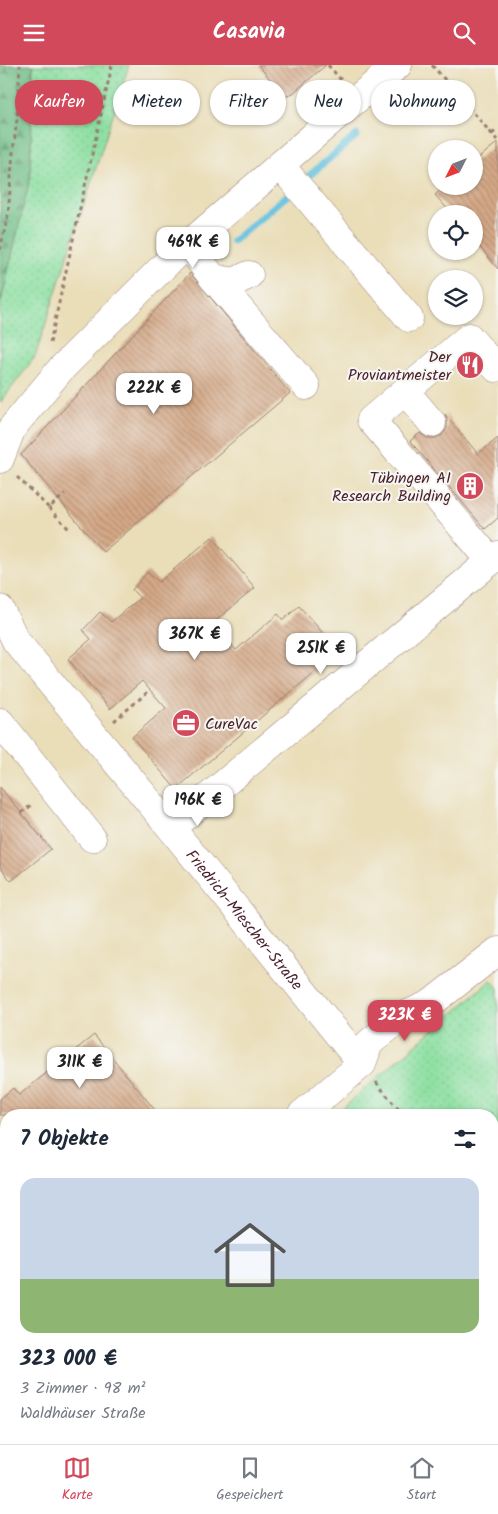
<!DOCTYPE html>
<html lang="de">
<meta charset="utf-8">
<style>
:root{--surface:#fff;--page:#f2f2f3;--text:#1f2937;--muted:#747a83;--line:#e0e1e3;--accent:#d1495b}
body{margin:0;font-family:Kalam,sans-serif;background:var(--page);color:var(--text);height:100vh;display:flex;flex-direction:column;font-size:19px;white-space:nowrap}
*{box-sizing:border-box;margin:0}
p{font-size:16px;color:var(--muted)}
.icon{flex:none;width:28px;height:28px;fill:none;stroke:currentColor;stroke-width:2;stroke-linecap:round;stroke-linejoin:round}
.map{position:relative;flex:1;overflow:hidden}
.drawer{position:absolute;left:0px;top:1044px;width:499px;height:336px;display:flex;flex-direction:column;background:var(--surface);border-radius:20px 20px 0 0;box-shadow:0 1px 4px #0004}
.drawer>*{flex:none}
.guide{position:absolute;left:15px;top:15px;width:469px;height:45px;display:flex;gap:10px}
.needle{width:32px;rotate:228deg}
.tools{position:absolute;left:428px;top:75px;display:grid;gap:10px}
.tools a{display:grid;place-items:center;width:55px;height:55px;border-radius:50%;background:var(--surface);box-shadow:0 1px 4px #0004;font-size:25px}
.price{position:absolute;translate:-50% -42px;padding:0 11px;border-radius:10px;background:#fff;color:#222;font-size:16px;line-height:32px;filter:drop-shadow(0 1px 2px #0008)}
.price::after{content:'';position:absolute;left:50%;top:30px;width:15px;height:11px;margin-left:-8px;background:inherit;clip-path:polygon(0 0,100% 0,50% 100%)}
.price.on{background:var(--accent);color:#fff}
ul{padding:0;list-style:none}
li{display:grid;align-content:center;gap:10px;height:265px;padding:0 20px}
li span{display:grid;place-items:center;height:155px;border-radius:15px;color:#555}
li>.icon{margin-inline-start:auto}
span .icon{width:90px;height:90px;fill:#fffc;stroke-width:1}
li b{font-size:21px}
h2{display:flex;justify-content:space-between;align-items:center;height:60px;padding:0 20px;font-size:21px}
.pill{padding:0 18px;border-radius:22px;background:var(--surface);box-shadow:0 1px 4px #0004;font-size:18px;line-height:45px}
.pill.on{background:var(--accent);color:#fff}
header{display:flex;justify-content:space-between;align-items:center;height:65px;padding:0 20px;background:var(--accent);color:#fff;font-size:22px;font-weight:600}
.menu{display:flex;justify-content:space-around;align-items:center;height:70px;border-top:1px solid var(--line);background:var(--surface);font-size:14px;color:var(--muted)}
.menu a{display:grid;justify-items:center;gap:2px}
.menu .on{color:var(--accent)}
.map>svg:first-child{display:block}
.grass{fill:url(#grass-dots);stroke:#6a7f66}
.forest{fill:url(#forest-firs);stroke:#5d6e58}
.lines{fill:none;stroke-linecap:round;stroke-linejoin:round}
.stream{stroke:#5fbfdd;stroke-width:7}
.building{fill:url(#building-back-hatch)}
.minor-casing{stroke:#9a7e72;stroke-width:29}
.path{stroke:#9a7e72;stroke-width:3;stroke-dasharray:4 4;stroke-linecap:butt}
.minor{stroke:#fff;stroke-width:28}
.labels{text-anchor:middle;stroke-width:4;stroke-linejoin:round;paint-order:stroke}
.poi-label{font-size:16px;fill:#4a1f2b;stroke:#f6f6f2;text-anchor:end}
.street-label{font-size:16px;fill:#4a1f2b;stroke:#f6f6f2}
</style>
<header><svg class="icon" aria-label="menu" viewBox="0 0 24 24"><path d="M4 6h16M4 12h16M4 18h16"/></svg>Casavia<svg class="icon" aria-label="search" viewBox="0 0 24 24"><circle cx="10" cy="10" r="6"/><path d="M15 15l6 6"/></svg></header>
<div class="map">
<svg width="498" height="1379" viewBox="0 0 498 1379">
<defs>
<pattern id="grass-dots" width="8" height="8" patternUnits="userSpaceOnUse" patternTransform="scale(1.25)"><rect width="8" height="8" fill="#8bdfa0"/><path d="M2 2h.1M6 6h.1" fill="none" stroke="#79bf8a" stroke-width="1.8" stroke-linecap="round"/></pattern>
<pattern id="forest-firs" width="22" height="20" patternUnits="userSpaceOnUse" patternTransform="scale(1.25)"><rect width="22" height="20" fill="#70be86"/><path d="M5 1l3.5 6h-7zM16 11l3.5 6h-7z" fill="#5e9a6e"/></pattern>
<pattern id="building-back-hatch" width="6" height="6" patternUnits="userSpaceOnUse" patternTransform="scale(1.25)"><rect width="6" height="6" fill="#d4a987"/><path d="M-1 5l2 2M0 0l6 6M5-1l2 2" fill="none" stroke="#ae896f"/></pattern>
</defs>
<rect width="100%" height="100%" fill="#f6f6f2"/>
<filter id="ink" filterUnits="userSpaceOnUse"><feTurbulence type="fractalNoise" baseFrequency=".02" numOctaves="2"/><feDisplacementMap in="SourceGraphic" scale="10" xChannelSelector="R" yChannelSelector="G"/><feConvolveMatrix kernelMatrix="1 2 1 2 8 2 1 2 1" color-interpolation-filters="sRGB"/></filter>
<filter id="wash" filterUnits="userSpaceOnUse"><feTurbulence type="fractalNoise" baseFrequency=".0096" numOctaves="4" result="noise"/><feDisplacementMap in="SourceGraphic" scale="20" xChannelSelector="R" yChannelSelector="G"/><feGaussianBlur stdDeviation="1.12" result="paint"/><feColorMatrix in="noise" values="0 0 0 0 0 0 0 0 0 0 0 0 0 0 0 0 0 1.4 0 .05"/><feComposite in="paint" operator="in"/></filter>
<g filter="url(#wash)">
<rect width="100%" height="100%" fill="#eadeb9"/>
<path class="grass" d="M33,0h96l-94,292 -35,46v-97l30,-128z
M491,915l7,8v359l-6,-4v-228h-158z
M6,1332v42h317l-3,5h-320v-42z"/>
<path class="forest" d="M0,0h33l-3,113 -30,128z
M6,1229v40l-6,4v-40z"/>
<g class="lines">
<path class="stream" d="M304,115l53,-45
M233,176l57,-48"/>
</g>
<g id="blocks">
<path class="building" d="M258,0h68l-34,29 -7,3z
M498,77v127l-24,-29v-26h-22l-17,-19 10,-9h29v-24z
M190,208l100,120 -187,159 -82,-97z
M445,349l33,40 20,-16v80l-13,11 -75,-88 10,-8 7,5h8l7,-3 5,-7v-7z
M212,472l43,51 -42,35 23,27 42,-36 5,6 16,-14 24,27 -17,14 16,19 -146,123 -44,-52 34,-29 -24,-27 -32,28 -42,-50 23,-20 -8,-9 17,-18 11,10 29,-24 -8,-8 15,-18 12,10z
M0,722l51,62 -40,32 -11,-14z
M94,970l65,80h-159v-16l13,-11 6,7z"/>
</g>
</g>
<g filter="url(#ink)">
<use href="#blocks" fill-opacity="0" stroke="#9a7e72" stroke-width="1"/>
<g class="lines">
<defs>
<g id="minor">
<path d="M280,100l129,153"/>
<path d="M188,180l25,33 93,108"/>
<path d="M213,213l21,4 15,-7"/>
<path d="M405,326l64,-54 27,31"/>
<path d="M432,358l-27,-32 -34,29 120,141"/>
<path d="M0,394l12,-31 48,-58 107,-107 180,-156 51,-42"/>
<path id="s1" d="M0,544l16,32 155,187 191,236"/>
<path d="M0,657l92,116"/>
<path d="M171,763l327,-273"/>
<path d="M301,1050l61,-51 7,-21 34,-27 27,-12 68,-53"/>
<path d="M0,1188l6,8"/>
<path d="M0,1300l6,-4"/>
<path d="M492,1365l6,-9"/>
</g>
</defs>
<use href="#minor" class="minor-casing"/>
<path class="path" d="M328,0l13,15
M432,0l66,76
M492,69l6,-5
M0,185l8,-35 5,-63 4,-33 3,-54
M50,278l62,-278
M17,412l32,31 16,-14
M49,443l21,22
M114,656l36,-31
M21,748l12,-9
M376,1017l27,33
M492,1161l6,7"/>
<use href="#minor" class="minor"/>
</g>
</g>
<defs>
<symbol id="restaurant-disc" viewBox="-11 -11 22 22"><circle r="9.5" fill="#d1495b" stroke="#f6f6f2"/><path d="M-5-6h1v4h1v-4h1v4h1v-4h1v5L-1.5 .5V6h-2V.5L-5-1ZM5-6V6H3V1.5H1.5Q1.5-4 5-6Z" fill="#fff"/></symbol>
<symbol id="building-disc" viewBox="-11 -11 22 22"><circle r="9.5" fill="#d1495b" stroke="#f6f6f2"/><path d="M-4-6H4V6H1V3H-1V6H-4ZM-2.5-4.3h1.7v1.8h-1.7ZM.8-4.3h1.7v1.8H.8ZM-2.5-1h1.7V.8h-1.7ZM.8-1h1.7V.8H.8Z" fill="#fff"/></symbol>
<symbol id="office-disc" viewBox="-11 -11 22 22"><circle r="9.5" fill="#d1495b" stroke="#f6f6f2"/><path d="M-6-3h4V-5.5h4V-3h4V5H-6ZM-1-4.5V-3h2v-1.5ZM-6 0V1H6V0Z" fill="#fff"/></symbol>
</defs>
<g fill-rule="evenodd">
<use href="#restaurant-disc" x="454" y="284" width="32" height="32"/>
<use href="#building-disc" x="454" y="405" width="32" height="32"/>
<use href="#office-disc" x="170" y="642" width="32" height="32"/>
</g>
<g class="labels">
<g class="poi-label">
<text x="451" y="297">Der<tspan x="451" dy="18">Proviantmeister</tspan></text>
<text x="451" y="418">Tübingen AI<tspan x="451" dy="18">Research Building</tspan></text>
<text x="205" y="664" text-anchor="start">CureVac</text>
</g>
<g class="street-label">
<text dy="6" stroke="none"><textPath href="#s1" startOffset="396">Friedrich-Miescher-Straße</textPath></text>
</g>
</g>
</svg>
<div class="tools">
<a><svg class="needle" viewBox="-14 -14 28 28"><path d="M0-13l5 13h-10z" fill="#e53935"/><path d="M0 13l5-13h-10z" fill="#747a83"/></svg></a>
<a><svg class="icon" aria-label="locate" viewBox="0 0 24 24"><circle cx="12" cy="12" r="6"/><path d="M12 2v4M12 18v4M2 12h4M18 12h4"/></svg></a>
<a><svg class="icon" aria-label="layers" viewBox="0 0 24 24"><path d="M12 4l9 5-9 5-9-5zM3 14l9 5 9-5"/></svg></a>
</div>
<b class="price" style="left:193px;top:204px">469K €</b>
<b class="price" style="left:154px;top:350px">222K €</b>
<b class="price" style="left:195px;top:596px">367K €</b>
<b class="price" style="left:321px;top:610px">251K €</b>
<b class="price" style="left:198px;top:762px">196K €</b>
<b class="price on" style="left:405px;top:977px">323K €</b>
<b class="price" style="left:80px;top:1024px">311K €</b>
<div class="guide">
<a class="pill on">Kaufen</a>
<a class="pill">Mieten</a>
<a class="pill">Filter</a>
<a class="pill">Neu</a>
<a class="pill">Wohnung</a>
</div>
<section class="drawer">
<h2>7 Objekte<svg class="icon" aria-label="filters" viewBox="0 0 24 24"><path d="M4 7h16M4 17h16"/><circle cx="9" cy="7" r="2"/><circle cx="15" cy="17" r="2"/></svg></h2>
<ul>
<li><span style="background:linear-gradient(#c9d6e8 65%,#8fb573 0)"><svg class="icon" aria-label="home" viewBox="0 0 24 24"><path d="M3 11l9-7 9 7M6 9v11h12V9"/></svg></span><div><b>323 000 €</b><p>3 Zimmer · 98 m²</p><p>Waldhäuser Straße</p></div></li>
</ul>
</section>
</div>
<nav class="menu">
<a class="on"><svg class="icon" aria-label="map" viewBox="0 0 24 24"><path d="M3 6l6-2 6 2 6-2v14l-6 2-6-2-6 2zM9 4v14M15 6v14"/></svg>Karte</a>
<a><svg class="icon" aria-label="saved" viewBox="0 0 24 24"><path d="M7 4h10v16l-5-4-5 4z"/></svg>Gespeichert</a>
<a><svg class="icon" aria-label="home" viewBox="0 0 24 24"><path d="M3 11l9-7 9 7M6 9v11h12V9"/></svg>Start</a>
</nav>
